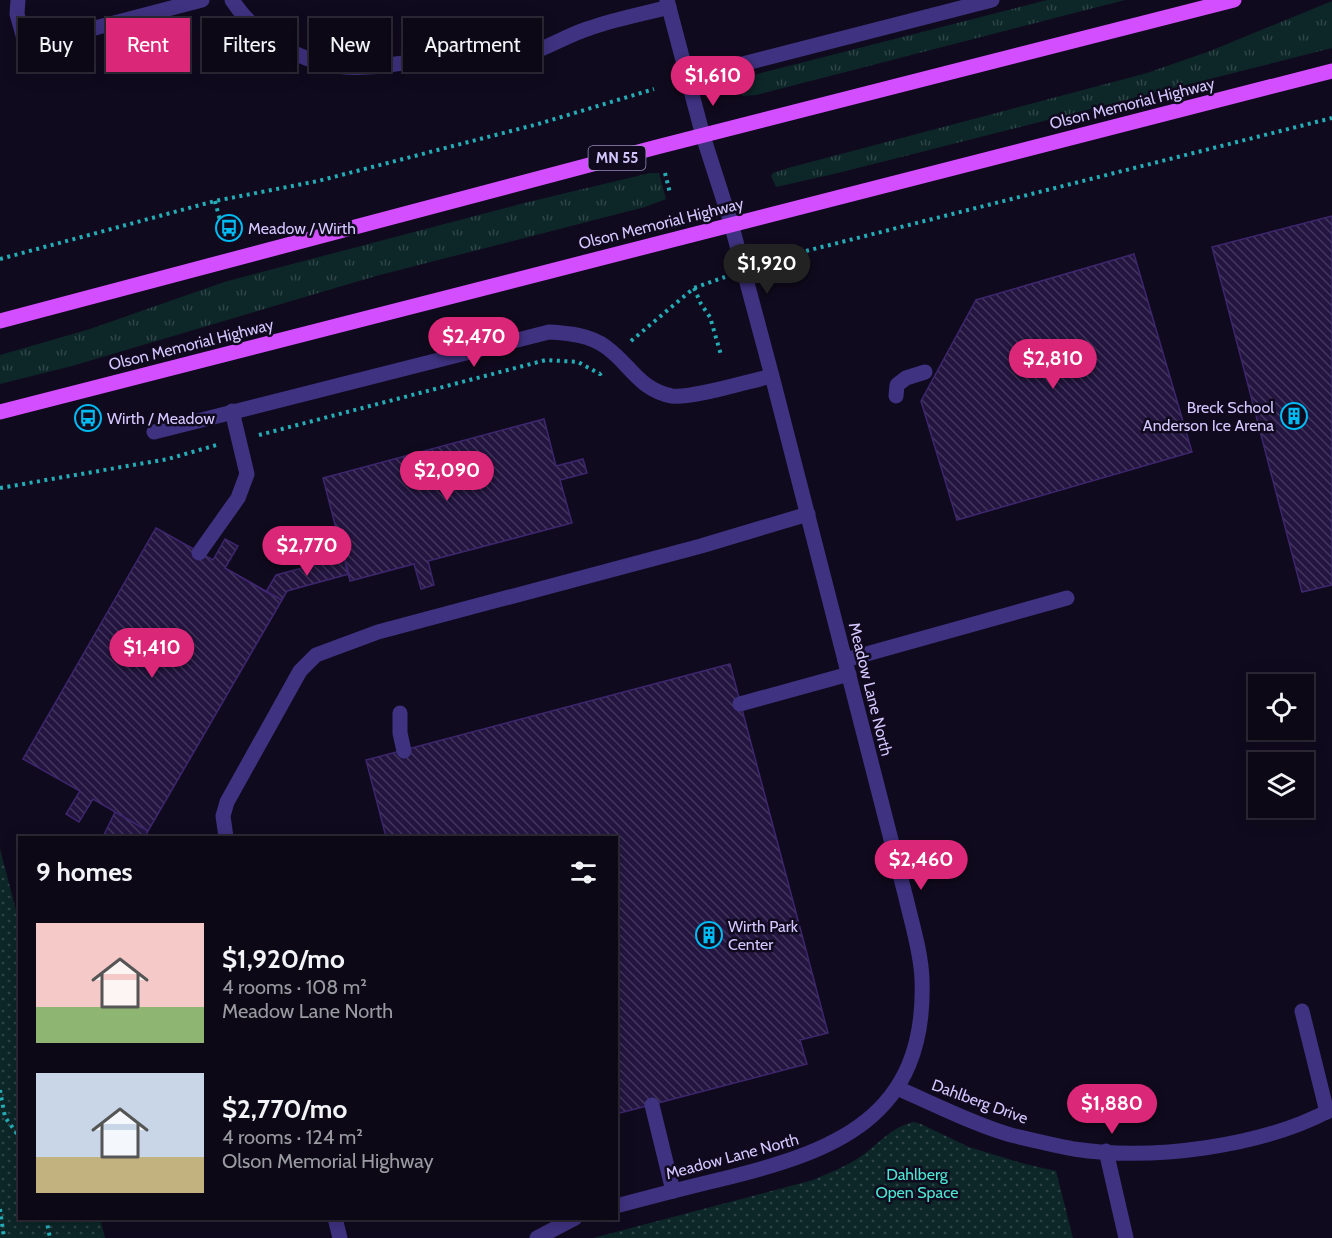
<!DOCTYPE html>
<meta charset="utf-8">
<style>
:root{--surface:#0c0816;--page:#1a1623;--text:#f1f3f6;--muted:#9a9aa1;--line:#2c2935;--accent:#db2777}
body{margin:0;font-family:Cabin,sans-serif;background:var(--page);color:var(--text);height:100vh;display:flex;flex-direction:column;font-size:22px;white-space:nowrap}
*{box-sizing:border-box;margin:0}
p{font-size:20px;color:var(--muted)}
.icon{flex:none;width:33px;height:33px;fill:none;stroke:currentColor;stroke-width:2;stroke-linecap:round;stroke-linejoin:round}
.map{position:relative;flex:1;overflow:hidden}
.drawer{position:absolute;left:18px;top:836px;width:600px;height:384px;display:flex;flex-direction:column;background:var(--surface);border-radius:0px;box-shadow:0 3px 15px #0003,0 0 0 2px var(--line)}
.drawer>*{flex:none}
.top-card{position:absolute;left:18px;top:18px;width:600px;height:54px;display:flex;gap:12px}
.fabs{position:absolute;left:1248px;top:674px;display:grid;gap:12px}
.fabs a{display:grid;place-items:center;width:66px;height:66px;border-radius:0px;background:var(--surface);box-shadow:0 3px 15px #0003,0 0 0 2px var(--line);font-size:30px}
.price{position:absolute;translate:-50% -51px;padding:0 14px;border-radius:21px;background:var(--accent);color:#fff;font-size:20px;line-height:39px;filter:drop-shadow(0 2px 3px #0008)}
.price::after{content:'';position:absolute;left:50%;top:36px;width:18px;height:14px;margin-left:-9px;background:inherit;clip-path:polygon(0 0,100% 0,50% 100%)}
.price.selected{background:#222;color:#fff}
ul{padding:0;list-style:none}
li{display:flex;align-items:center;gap:18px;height:150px;padding:0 18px}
li span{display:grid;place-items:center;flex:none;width:168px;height:120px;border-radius:0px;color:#555}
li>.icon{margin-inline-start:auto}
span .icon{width:72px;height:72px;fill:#fffc;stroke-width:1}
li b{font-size:26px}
h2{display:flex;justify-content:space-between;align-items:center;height:72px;padding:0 18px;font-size:26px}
.chip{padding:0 21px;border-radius:0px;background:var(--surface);box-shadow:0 3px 15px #0003,0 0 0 2px var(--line);font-size:21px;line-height:54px}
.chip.selected{background:var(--accent);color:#fff}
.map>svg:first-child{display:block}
.grass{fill:url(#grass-tufts)}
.park{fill:url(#park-dots)}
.building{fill:url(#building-back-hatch);stroke:#3d266d;stroke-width:1.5}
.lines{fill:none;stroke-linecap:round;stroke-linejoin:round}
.path{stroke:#25acb5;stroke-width:4;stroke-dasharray:3 4.5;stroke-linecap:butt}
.service{stroke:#3f3280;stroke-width:15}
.minor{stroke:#3f3280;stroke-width:15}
.primary{stroke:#d34eff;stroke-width:15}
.labels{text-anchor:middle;stroke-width:5;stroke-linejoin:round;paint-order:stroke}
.shield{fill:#100a1e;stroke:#998ebc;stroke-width:1.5}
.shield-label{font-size:15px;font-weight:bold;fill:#d4c7ff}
.street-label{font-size:16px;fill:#d4c7ff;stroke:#100a1e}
.poi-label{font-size:16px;fill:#d4c7ff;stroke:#100a1e;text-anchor:start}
.park-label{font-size:16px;fill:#4de5d2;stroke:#100a1e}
</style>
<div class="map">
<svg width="1332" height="1238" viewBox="0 0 1332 1238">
<defs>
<pattern id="grass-tufts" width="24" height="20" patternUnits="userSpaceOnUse" patternTransform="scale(1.5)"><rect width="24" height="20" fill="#0d2628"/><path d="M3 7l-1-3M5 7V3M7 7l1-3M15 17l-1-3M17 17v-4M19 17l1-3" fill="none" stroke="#2f4448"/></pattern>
<pattern id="park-dots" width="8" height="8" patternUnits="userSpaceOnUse" patternTransform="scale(1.5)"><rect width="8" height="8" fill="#0d2628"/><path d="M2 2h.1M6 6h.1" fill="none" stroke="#2f4448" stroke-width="1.8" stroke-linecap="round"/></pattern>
<pattern id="building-back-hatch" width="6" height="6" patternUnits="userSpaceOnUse" patternTransform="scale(1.5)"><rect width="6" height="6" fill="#231540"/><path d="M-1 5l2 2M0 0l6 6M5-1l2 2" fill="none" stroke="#42365d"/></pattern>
</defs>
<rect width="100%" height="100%" fill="#100a1e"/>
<path class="grass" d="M1047,0h78l-369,95 -14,1 -3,-11 -17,4 -4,-1 1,-2 7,-4z
M1332,1v47l-494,125 -62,14 -5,-11 2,-3 15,-5 359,-95 63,-22z
M650,173h9l7,26 -21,8 -269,69 -304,90 -72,18v-29l90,-26 134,-47 300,-79z"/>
<path class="park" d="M0,849l19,72 1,297h80l5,20h-105z
M914,1122l7,2 48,23 56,17 31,7 17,67h-480l220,-58c16,-7 32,-13 47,-23 18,-12 32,-31 54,-35z"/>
<path class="building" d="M1332,216v369l-30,7 -90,-345z
M1134,254l58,198 -235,68 -36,-119 55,-101z
M544,419l12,47 27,-7 4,14 -27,7 12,43 -144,38 6,24 -13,4 -7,-25 -64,17 -1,-7 -62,17 -139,240 -55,-32 -14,23 -13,-8 14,-23 -57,-32 133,-231 57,32 12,-21 13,7 -13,22 41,24 10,-17 68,-18 -1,-3 -25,6 -4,-13 25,-7 -16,-62z
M544,419l12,47 27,-7 4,14 -27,7 12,43 -144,38 6,24 -13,4 -7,-25 -64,17 -7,-27 -25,6 -4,-13 25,-7 -16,-62z
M156,528l57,32 12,-21 13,7 -13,22 57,32 -134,231 -55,-32 -14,23 -13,-8 14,-23 -57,-32z
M344,557l5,17 -62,17 -5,9 -16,-8 10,-17z
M730,664l98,369 -28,7 7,24 -191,50v-277h-230l-20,-77z
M730,664l98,369 -28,7 7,24 -191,50v-277h-230l-20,-77z
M115,812l33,19 -3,6h-42z"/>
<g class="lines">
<path class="path" d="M665,173l5,20
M215,201l6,23
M0,259l215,-58 103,-20 220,-57 116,-35
M763,264l31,-10 538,-136
M694,288l7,16 9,13 11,38
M631,341l63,-53 31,-11
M259,435l287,-75 32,2 22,12 3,-3
M0,488l168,-29 52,-15
M0,1090l5,27 15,21
M0,1209l4,29
M46,1218l4,20"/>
<path class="service" d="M18,0l-1,14 9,32 176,-46
M232,0c29,44 83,71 136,67 21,-1 42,-6 63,-7 32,-1 69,2 100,-7 20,-7 39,-19 59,-25 26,-9 53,-14 79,-21
M896,396l1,-11 9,-7 19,-6
M199,553l39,-55 9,-24 -15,-63
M845,660l222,-62
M740,704l109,-30
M400,713v20l4,18
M226,837l-3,-21 4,-14 73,-131 16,-16 62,-23 323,-86 107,-32
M1302,1011l25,101
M652,1105l21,86
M1106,1151l20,87
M335,1218l5,20"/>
<path class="minor" d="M688,78l304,-78
M154,432l395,-100c19,1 41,3 57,15 24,17 33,43 66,49 19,3 77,-15 100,-20
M897,1088c35,15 78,37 114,47 21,5 42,10 63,14 78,12 188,-2 258,-40
M616,1206c34,-9 68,-18 102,-26 117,-28 209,-62 204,-201 -1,-27 -10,-55 -16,-81l-134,-522 -41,-153 -28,-87 -36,-136
M537,1238l38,-20"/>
<path class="primary" d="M0,321l657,-174 577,-147
M0,412l1332,-341"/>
</g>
<defs>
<symbol id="bus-ring" viewBox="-11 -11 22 22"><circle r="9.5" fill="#100a1e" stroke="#00bcf2" stroke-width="1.5"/><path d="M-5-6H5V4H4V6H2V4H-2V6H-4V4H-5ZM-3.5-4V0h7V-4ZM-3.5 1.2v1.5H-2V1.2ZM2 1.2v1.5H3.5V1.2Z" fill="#00bcf2"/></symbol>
<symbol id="building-ring" viewBox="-11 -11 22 22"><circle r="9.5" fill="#100a1e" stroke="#00bcf2" stroke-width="1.5"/><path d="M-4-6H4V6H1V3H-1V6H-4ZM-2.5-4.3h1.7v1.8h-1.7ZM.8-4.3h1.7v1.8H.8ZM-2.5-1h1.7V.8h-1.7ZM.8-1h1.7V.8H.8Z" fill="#00bcf2"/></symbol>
</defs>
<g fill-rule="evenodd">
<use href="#bus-ring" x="214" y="213" width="30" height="30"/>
<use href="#building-ring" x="1279" y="401" width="30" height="30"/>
<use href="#bus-ring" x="73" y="403" width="30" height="30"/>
<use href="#building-ring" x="694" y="920" width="30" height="30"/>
</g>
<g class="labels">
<rect class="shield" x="588.5" y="146" width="57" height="24" rx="4.5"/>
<g class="shield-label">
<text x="617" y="163">MN 55</text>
</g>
<g class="street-label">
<text transform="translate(1132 103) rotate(-14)" y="6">Olson Memorial Highway</text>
<text transform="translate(661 223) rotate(-14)" y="6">Olson Memorial Highway</text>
<text transform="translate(191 344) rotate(-14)" y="6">Olson Memorial Highway</text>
<text transform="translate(871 689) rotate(76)" y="6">Meadow Lane North</text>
<text transform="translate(980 1101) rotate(20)" y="6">Dahlberg Drive</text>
<text transform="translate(732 1156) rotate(-15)" y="6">Meadow Lane North</text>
</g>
<g class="poi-label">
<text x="248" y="234">Meadow / Wirth</text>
<text x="1274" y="413" text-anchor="end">Breck School<tspan x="1274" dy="18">Anderson Ice Arena</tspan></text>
<text x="107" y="424">Wirth / Meadow</text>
<text x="728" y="932">Wirth Park<tspan x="728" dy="18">Center</tspan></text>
</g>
<g class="park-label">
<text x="917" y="1180">Dahlberg<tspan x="917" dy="18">Open Space</tspan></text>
</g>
</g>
</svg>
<div class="fabs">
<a><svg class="icon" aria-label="locate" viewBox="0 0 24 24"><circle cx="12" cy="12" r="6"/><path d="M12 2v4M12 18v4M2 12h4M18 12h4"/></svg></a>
<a><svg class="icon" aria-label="layers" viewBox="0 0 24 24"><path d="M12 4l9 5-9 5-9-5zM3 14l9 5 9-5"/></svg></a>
</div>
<b class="price" style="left:713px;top:107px">$1,610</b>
<b class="price selected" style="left:767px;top:295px">$1,920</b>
<b class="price" style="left:474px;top:368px">$2,470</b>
<b class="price" style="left:1053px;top:390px">$2,810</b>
<b class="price" style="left:447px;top:502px">$2,090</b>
<b class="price" style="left:307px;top:577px">$2,770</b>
<b class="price" style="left:152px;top:679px">$1,410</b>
<b class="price" style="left:921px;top:891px">$2,460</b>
<b class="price" style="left:1112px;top:1135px">$1,880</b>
<div class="top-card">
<a class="chip">Buy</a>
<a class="chip selected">Rent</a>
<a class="chip">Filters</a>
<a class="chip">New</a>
<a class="chip">Apartment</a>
</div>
<section class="drawer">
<h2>9 homes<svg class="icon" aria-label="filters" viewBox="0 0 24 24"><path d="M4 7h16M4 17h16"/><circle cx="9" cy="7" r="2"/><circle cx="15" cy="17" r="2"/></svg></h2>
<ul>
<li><span style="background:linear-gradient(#f6c9c9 70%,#8fb573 0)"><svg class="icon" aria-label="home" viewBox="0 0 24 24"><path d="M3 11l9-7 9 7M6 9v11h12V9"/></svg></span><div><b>$1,920/mo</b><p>4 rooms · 108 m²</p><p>Meadow Lane North</p></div></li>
<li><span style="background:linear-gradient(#c9d6e8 70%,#c2b280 0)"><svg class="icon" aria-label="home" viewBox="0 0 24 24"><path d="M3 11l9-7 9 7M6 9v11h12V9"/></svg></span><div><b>$2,770/mo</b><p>4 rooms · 124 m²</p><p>Olson Memorial Highway</p></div></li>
</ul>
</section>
</div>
